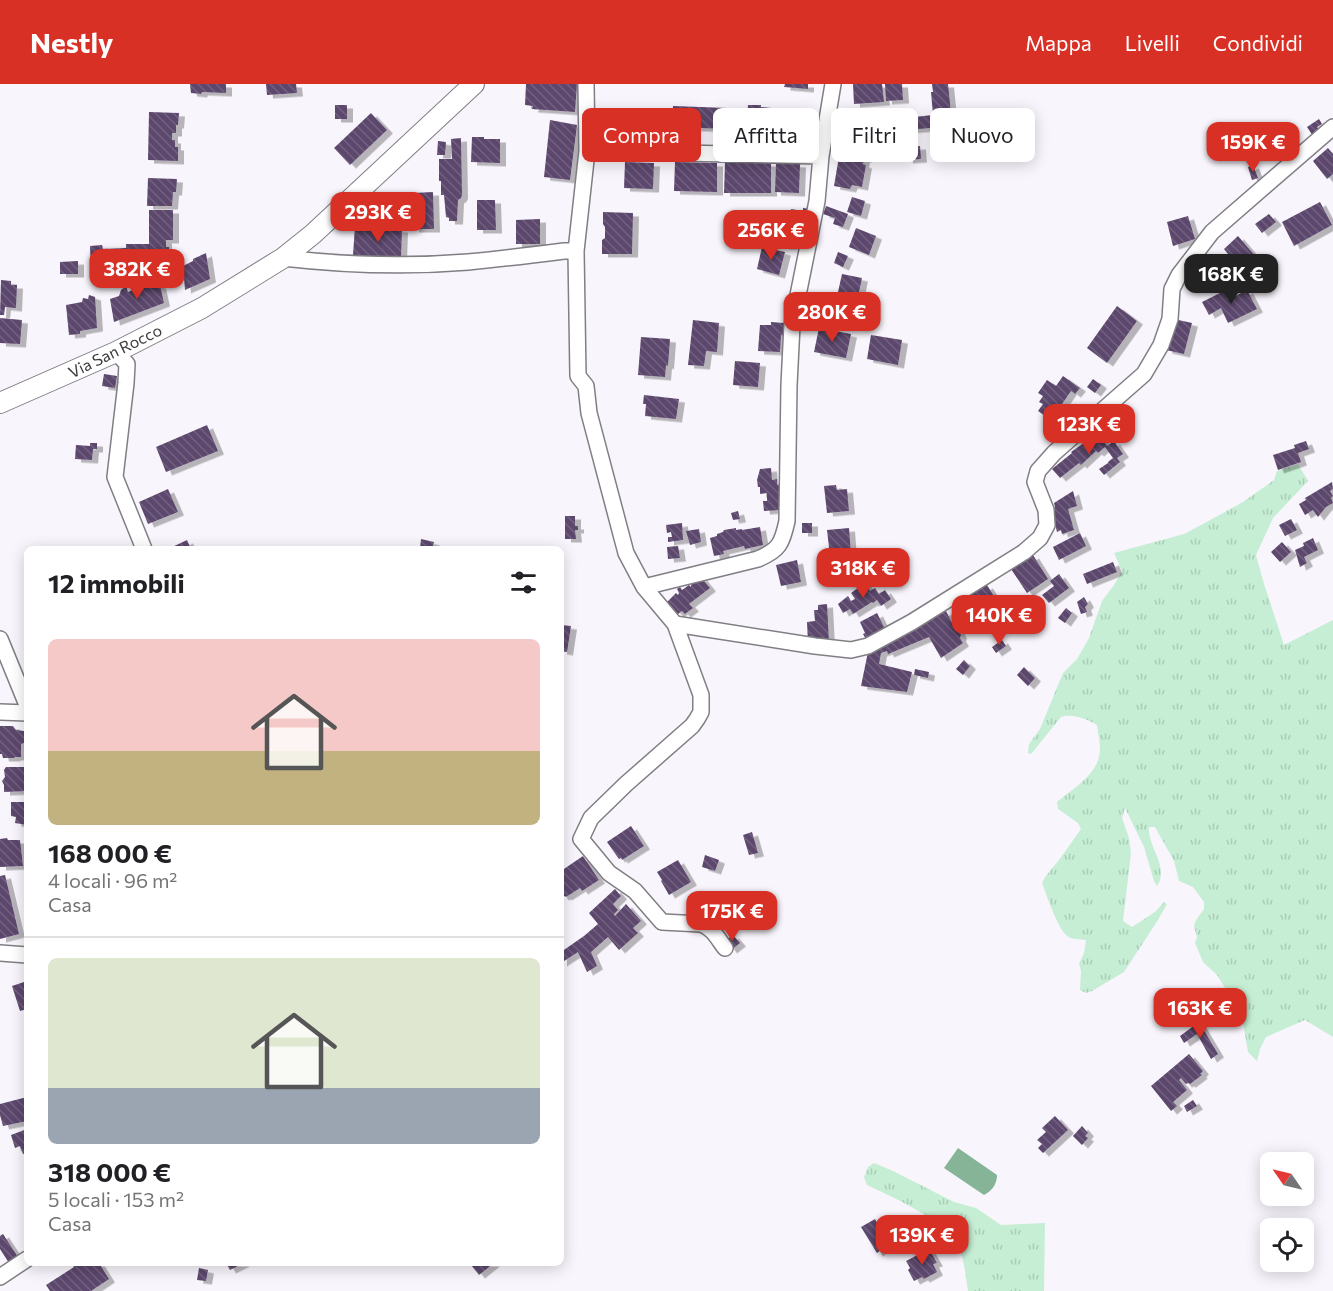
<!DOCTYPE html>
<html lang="it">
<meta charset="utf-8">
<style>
:root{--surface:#fff;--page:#f6f6f6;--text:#202124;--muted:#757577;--line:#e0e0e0;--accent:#d93025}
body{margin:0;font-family:Commissioner,sans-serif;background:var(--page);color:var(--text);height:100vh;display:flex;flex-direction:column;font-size:22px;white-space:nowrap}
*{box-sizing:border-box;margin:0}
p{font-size:20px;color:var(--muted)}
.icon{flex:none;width:33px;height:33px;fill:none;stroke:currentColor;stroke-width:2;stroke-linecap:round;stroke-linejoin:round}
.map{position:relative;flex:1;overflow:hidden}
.details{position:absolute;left:24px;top:462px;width:540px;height:720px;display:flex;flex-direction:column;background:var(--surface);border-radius:9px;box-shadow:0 3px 15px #0003}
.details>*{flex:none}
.top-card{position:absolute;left:582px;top:24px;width:570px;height:54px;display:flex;gap:12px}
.needle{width:39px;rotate:304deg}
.controls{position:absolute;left:1260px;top:1068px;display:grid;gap:12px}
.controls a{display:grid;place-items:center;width:54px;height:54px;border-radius:9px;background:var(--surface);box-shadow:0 3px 15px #0003;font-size:30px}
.price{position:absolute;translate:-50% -51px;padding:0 14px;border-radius:12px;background:var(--accent);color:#fff;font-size:20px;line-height:39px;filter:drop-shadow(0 2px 3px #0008)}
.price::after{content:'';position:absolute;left:50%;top:36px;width:18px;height:14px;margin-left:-9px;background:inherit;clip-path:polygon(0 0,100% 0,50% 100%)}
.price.active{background:#222;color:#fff}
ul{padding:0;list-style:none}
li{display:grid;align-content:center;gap:12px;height:318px;padding:0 24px}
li+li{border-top:2px solid var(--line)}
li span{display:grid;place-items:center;height:186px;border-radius:9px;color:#555}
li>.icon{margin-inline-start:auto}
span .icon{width:108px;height:108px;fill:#fffc;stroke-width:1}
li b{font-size:26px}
h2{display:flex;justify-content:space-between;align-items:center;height:72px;padding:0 24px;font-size:26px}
.chip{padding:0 21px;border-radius:9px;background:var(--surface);box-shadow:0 3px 15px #0003;font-size:21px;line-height:54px}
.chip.active{background:var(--accent);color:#fff}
header{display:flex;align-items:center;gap:36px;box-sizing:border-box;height:84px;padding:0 30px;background:var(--accent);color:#fff}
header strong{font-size:28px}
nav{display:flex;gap:33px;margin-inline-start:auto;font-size:21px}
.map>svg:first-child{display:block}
.grass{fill:url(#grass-tufts)}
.water{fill:#85b497}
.building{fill:url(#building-back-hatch);filter:url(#shadow)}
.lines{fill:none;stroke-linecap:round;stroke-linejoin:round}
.minor-casing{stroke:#817e84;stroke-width:18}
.tertiary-casing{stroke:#817e84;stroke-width:22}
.minor{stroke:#fff;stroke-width:15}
.tertiary{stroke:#fff;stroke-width:20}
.labels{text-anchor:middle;stroke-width:6;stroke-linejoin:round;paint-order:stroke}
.street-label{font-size:16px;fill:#3d3b3e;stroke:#fff}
</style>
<header>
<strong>Nestly</strong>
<nav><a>Mappa</a><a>Livelli</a><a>Condividi</a></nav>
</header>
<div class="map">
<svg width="1333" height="1207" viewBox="0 0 1333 1207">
<defs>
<pattern id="grass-tufts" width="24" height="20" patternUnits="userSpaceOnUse" patternTransform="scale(1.5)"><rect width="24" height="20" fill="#c5eed4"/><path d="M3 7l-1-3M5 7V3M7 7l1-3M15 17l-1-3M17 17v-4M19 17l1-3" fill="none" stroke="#aacdb7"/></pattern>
<pattern id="building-back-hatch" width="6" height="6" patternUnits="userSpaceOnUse" patternTransform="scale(1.5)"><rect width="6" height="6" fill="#5c476d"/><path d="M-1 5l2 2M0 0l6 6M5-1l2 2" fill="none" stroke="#71607f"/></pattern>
<filter id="shadow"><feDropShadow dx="6" dy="3.5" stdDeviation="0" flood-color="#0004"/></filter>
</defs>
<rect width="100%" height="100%" fill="#f9f5fc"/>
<path class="grass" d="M1298,380l10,17 -35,37 -17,37 8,29 20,61 49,-25v417l-28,-17 -39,17 -6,12 -3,12 -9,-9 -6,-35 -10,-18 -15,-24 -14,-13 -8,-19 2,-6 -3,-11 2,-6 8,-11v-7l-11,-15 -14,-6 -5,-20 -19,-34h-6c-2,19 21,40 8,59l-3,-5 -10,-34 -19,-39 -3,10 7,20 2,15 -8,68 9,6 23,-15 9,-10 3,2 -9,16 -34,52 -32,19 -6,2 -6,-3 1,-19 -2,-7 5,-11 2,-13c-6,-1 -14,0 -19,-4 -10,-9 -20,-40 -25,-53l3,-6 14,-17 22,-31 -3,-6 -20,-14 -1,-7c17,-14 43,-29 43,-53 0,-8 -2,-16 -3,-24 -9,-6 -26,-12 -36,-8l-30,37 -3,-1 1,-9 11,-15 23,-56 14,-14 12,-21 13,-37 12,-16 8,-14 -8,-18 70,-19 19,-10 40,-22 31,-22 3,-9z
M874,1079l19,8 61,31 22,6 25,17 44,-2 -1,68h-76c-2,-12 -3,-26 -7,-37 -14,-35 -62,-53 -94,-69l-3,-8 4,-10z"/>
<path class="water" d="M958,1064l39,27c0,9 -5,16 -13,20l-40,-27z"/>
<path class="building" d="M190,0h36v9l-24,-1 -1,2 -10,-1z
M266,0h30l1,9 -30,2z
M526,0h51l-2,28 -43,-3 1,-3 -8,-1z
M785,0h23v5l-24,-2z
M853,0h29l2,18 -30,2z
M885,0h17l1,16 -17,1z
M932,0h16l3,29 -9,1 1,13 -37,3 -1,-12 28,-3 -2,-23h2z
M335,21h12v14h-12z
M748,21h13v2l22,2 -1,15 -35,-3z
M673,22l55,2 -1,21 -55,-2z
M149,28l30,1 -1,12h-2v8h-4v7h3v7h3v14l-30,-1z
M371,29l16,17 -37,35 -16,-17z
M1319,35l3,5 -5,3 3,5 -7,4 -6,-9z
M550,36l27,5 -7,55 -26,-3z
M843,49l27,7 -4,19h-2l-1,5 3,1 -4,22 -10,-2 -2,4 -16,-3z
M472,53h12v2h16v24l-29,-1z
M461,54l1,57 -1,3 -3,2 -1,21h-8v-3l-3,-1 -2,-22h-3v-14h-2v-22h13l-1,-20z
M438,57l8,1 -1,13h-8z
M920,62l1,13 -14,1 -1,-13z
M1328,64l5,6v20l-6,5 -14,-18z
M625,78l29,1 -1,26 -29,-1z
M675,78l42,1v29l-43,-1z
M725,78l46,1v30h-47z
M776,79l24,1 -1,29 -24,-1z
M1253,81l5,13 -6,2 -4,-13z
M148,94l29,1 -1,13h-3l-1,14h-25z
M433,108l1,37h-21v-36z
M852,113l13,4 -4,15 -14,-4z
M477,116h18l1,30h-19z
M1320,118l12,23 -38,21 -12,-24z
M826,122l22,8 -5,13 -10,-3 2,-6 -12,-4z
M803,124l7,1 -1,5 -3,-1 -2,10 -3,-1 -1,8 -20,-3 2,-16 9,1v-3l12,2z
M149,126h24v30h-7v7h3v21h-11v4l-26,-1 1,3 -34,2v-3h-8l-1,-27 12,-1 1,4 23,-1v-4h23z
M603,128l30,1 -1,41h-30v-14l3,-2v-11l-2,-3z
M1269,130l7,8 -14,11 -7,-9z
M1188,132l7,23 -22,7 -6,-24z
M540,135v25h-24v-24z
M355,142l47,3 -1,29 -20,-1v5l-13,-1v-5l-15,-1z
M856,144l20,8 -7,19 -20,-8z
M772,145l13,1v4h6v12h-8v-6h-11z
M1238,152l18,21 -15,13 -17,-21z
M762,163l23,5 -6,23 -22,-6z
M838,168l10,4 -5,11 -9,-4z
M206,169l4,26 -25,11 -2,-24 10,-5v-2z
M1213,173l14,15 -17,15 -13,-14z
M78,177v13h-18v-12z
M842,190l20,4 -4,19 -20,-5z
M157,195l1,6h2l4,18 -50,19 -4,-23 9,-3 2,-6 5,-4 2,6 18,-7 -1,-3z
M1,196l10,1v4h6l-1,23 -11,-1 -1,8h-4z
M1247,206l10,19 -29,14 -7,-15 -12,7 -7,-13 22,-11 4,9z
M89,211l6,2 2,31 -17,3v3l-11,1 -3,-30 16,-3 1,-4 5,1z
M1117,222l20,15 -30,42 -20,-15z
M0,234l22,2 -2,24 -20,-1z
M1174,235l18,4 -8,31 -18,-4z
M693,236l26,3 -2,29 -11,-1 -2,15 -16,-1z
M771,238l13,1v13l-3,-1 -1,17 -22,-1 2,-26h11z
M819,244l32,6 -5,24 -32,-6z
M871,251l31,5 -4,25 -31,-6z
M641,253l29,2 -2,27 -2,-1 -1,12 -27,-2z
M735,277l25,2 -2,24 -25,-2z
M104,290l13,2 -2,12 -13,-2z
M1063,292l17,12 -5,6 -4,-3 -20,29 -13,-9 5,-7 -4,-2 4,-6 -5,-3 9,-13 9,6z
M1093,295l8,6 -6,8 -8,-6z
M644,311l35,4 -3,20 -31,-3 1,-12h-3z
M207,341l11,26 -52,21 -10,-25z
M1096,347l11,15 7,-5 9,13 -6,4 3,4 -16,13 -5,-6 9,-6v-1l5,-4 -8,-11 -7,6 -2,-2 -15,14 -2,-2 -19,15 -8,-9 20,-16 -1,-1 17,-12 -2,-2z
M1306,357l3,8 -11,4 3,9 -23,8 -5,-15 22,-7 -1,-3z
M90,359h7v6h-4l-1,11 -17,-1 1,-14 14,1z
M771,384l1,12 5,-1v6h3l1,25 -17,1 -1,-10h4v-8l-7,1v-7h-2l-1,-7 3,-11z
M1332,398l1,7 -3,2 3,5 -2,2 2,5 -7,4 -8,10 -5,-7 -8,5 -6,-11 7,-4 -1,-2z
M836,401l1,5 10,-1 2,22 -22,2 -3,-27z
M168,405l10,23 -30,12 -9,-22z
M1073,407l4,15 -9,3 6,21 -12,4 -1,-4 -4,2 -6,-23 4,-2 -1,-4z
M738,427l2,8 -7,1 -2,-7z
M565,432h10v10h3v4h-3l1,9h-11z
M1291,435l6,11 -12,6 -6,-11z
M682,439l1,17 -15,2v-5h4l-1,-5 -4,1 -1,-8z
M802,439h10v10h-10z
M760,443l3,18 -18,4 -1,-3 -21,5 1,3 -10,2 -4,-18 7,-2v-2l6,-2 1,-2 12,-2v2l6,-1v1z
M849,444l2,26 -21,2 -3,-26z
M699,445l2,13 -11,3 -4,-14z
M1080,449l6,13 -27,14 -6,-13z
M1313,454l5,12 -14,7 3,6 -7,4 -5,-17 9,-4 -1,-3z
M421,455l13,3 -2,7h-12z
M187,456l4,9h-23z
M1282,458l9,10 -11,10 -9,-10z
M678,462l2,12 -12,1 -1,-12z
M1033,471l15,24 -21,14 -16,-24z
M797,476l4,22 -20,4 -5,-21z
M1113,478l4,10 -30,12 -4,-10z
M1059,490l10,14 -20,15 -7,-8 12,-9 -4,-5z
M701,493l9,11 -21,16 4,4 -8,6 -3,-3 -4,3 -11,-12 9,-9 2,2 1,-2 -2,-4 3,-2 2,3 7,-5 2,2v-2z
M865,499l5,8 5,-3 4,6 6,-4 6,9 -10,7 -4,-6 -4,3 -1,-1 -19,12 -3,-5 -7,4 -5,-9 10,-8 3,5 4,-2 -4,-6z
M987,501l13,21 -19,12 -13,-22z
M1084,513l4,7 -3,3 2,5 -6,2 -4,-12z
M827,520l2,38 -21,1 -1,-21 8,-1 -1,-11h4v-5z
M1066,524l6,5 -7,10 -7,-5z
M946,527l8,16 2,-1 5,9 -1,3 3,5 -22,15 -12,-21 -41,17 -1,-3 -6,2 -2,11 33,8 -5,20 -46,-6 8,-39z
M877,529l9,18 -19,10 -4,-7 2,-1 -5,-11z
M561,541l10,1 -4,26 -6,-1z
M1002,556l4,6 -10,7 -4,-6z
M964,576l6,6 -7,9 -7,-6z
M1024,583l11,11 -7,8 -11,-11z
M915,585l14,3 -1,6 -14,-3z
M0,642h13l3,4 8,1v12l-3,1v13h-6l-1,1h-11l-1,-4h-2z
M6,683h21v24l-23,1v-7l-2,-4 3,-4 -1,-7z
M11,718h16v23l-12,-2 1,-6 -5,-1z
M631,742l13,20 -22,14 -1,-2 -2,1 -12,-17z
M752,748l6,21 -9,2 -6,-20z
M7,754l1,2h12l3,26 -23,1v-28z
M705,771l14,5 -4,11 -13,-4z
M583,772l16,24 -17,11 -2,-3 -14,9 -1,-1 -2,1 -2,-2v-24z
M678,776l13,22 -22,13 -8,-14 1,-1 -5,-8z
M5,791l14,59 -19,5v-63z
M615,805l6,7 -8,8 5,6 -4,4 1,2 11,-12 15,17 -8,7 5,5 -19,17 -11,-13 -17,15 6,14 -10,6 -9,-20 -17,11v-11l23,-16 14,-12 -9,-11z
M733,851l7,8 -9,7 -6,-9z
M27,897v28l-7,2 -8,-25z
M1199,938l19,32 -7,5 -14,-25 -13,9 -4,-7z
M1189,970l14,17 -3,3 2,1 -12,9 -2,-1 -2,1 -5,-6 -2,2 8,10 -14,12 4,4 -6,5 -20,-25z
M27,1013v24l-24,5 -3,-11v-11z
M1193,1016l4,6 -10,6 -3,-6z
M1055,1032l13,14 -25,23 -5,-5 4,-4 -5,-4 9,-8 -4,-4z
M1082,1042l6,7 -3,3 3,2 -6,7 -9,-9z
M27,1045v24l-4,1 -3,-8 -5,2 -4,-13z
M875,1135l5,8 3,-2 9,14 -8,6 1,2 -8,6 -16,-26z
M3,1150l15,23 -9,6 -9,-14v-13z
M929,1165l8,14 -4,1 4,8 -13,7 -2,-2 -8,4 -6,-11 2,-2 -4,-7z
M77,1179h22l10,16 -18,12h-41l-4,-6 28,-18 -1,-2z
M226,1179h18l-14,7z
M473,1179h21l-15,12 -8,-10z
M199,1184l9,2 -2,11 -9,-1z"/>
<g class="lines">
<defs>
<path id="minor" d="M586,0l1,67 -11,100 2,125 8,10 3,27 37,140 18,34 31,37 140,22 36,4 17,-4 44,-24 112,-70 16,-14 7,-13 -1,-15 -11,-28 3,-11 16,-18 90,-79 17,-29 9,-26 2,-30 7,-14 33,-43 121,-105
M587,67l234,5
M283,174c61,7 124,9 185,4 32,-3 64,-7 96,-11h12
M116,268l11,12 -1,19 -11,94 29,72
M644,503l114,-28c21,-9 24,-15 29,-38l2,-136 3,-60 25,-124 4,-45 12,-72
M675,540l26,71v17l-4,7 -5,7 -66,58 -35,34 -10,21 28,34 26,18 27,31 39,2c12,4 17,15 24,24
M0,555l27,66
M0,628l27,1
M0,869l27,2
M0,1193l27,-18"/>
<path id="tertiary" d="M0,319l116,-51 86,-44 81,-50 30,-24 161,-150"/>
</defs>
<use href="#minor" class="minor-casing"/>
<use href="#tertiary" class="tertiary-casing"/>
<use href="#minor" class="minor"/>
<use href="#tertiary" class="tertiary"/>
</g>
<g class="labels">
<g class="street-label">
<text transform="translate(115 267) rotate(-26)" y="6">Via San Rocco</text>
</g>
</g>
</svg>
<div class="controls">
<a><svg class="needle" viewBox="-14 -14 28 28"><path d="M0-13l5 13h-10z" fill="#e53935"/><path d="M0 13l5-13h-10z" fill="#757577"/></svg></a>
<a><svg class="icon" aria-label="locate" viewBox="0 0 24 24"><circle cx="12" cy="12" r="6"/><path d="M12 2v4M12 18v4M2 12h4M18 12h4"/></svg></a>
</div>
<b class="price" style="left:1253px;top:89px">159K €</b>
<b class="price" style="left:378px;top:159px">293K €</b>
<b class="price" style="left:771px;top:177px">256K €</b>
<b class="price" style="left:137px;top:216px">382K €</b>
<b class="price active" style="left:1231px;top:221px">168K €</b>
<b class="price" style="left:832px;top:259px">280K €</b>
<b class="price" style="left:1089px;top:371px">123K €</b>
<b class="price" style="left:863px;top:515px">318K €</b>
<b class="price" style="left:999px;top:562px">140K €</b>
<b class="price" style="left:732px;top:858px">175K €</b>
<b class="price" style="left:1200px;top:955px">163K €</b>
<b class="price" style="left:922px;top:1182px">139K €</b>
<div class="top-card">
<a class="chip active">Compra</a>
<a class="chip">Affitta</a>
<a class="chip">Filtri</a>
<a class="chip">Nuovo</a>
</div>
<section class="details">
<h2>12 immobili<svg class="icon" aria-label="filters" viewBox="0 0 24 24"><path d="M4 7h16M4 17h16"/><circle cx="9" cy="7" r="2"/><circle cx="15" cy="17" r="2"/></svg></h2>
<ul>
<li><span style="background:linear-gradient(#f6c9c9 60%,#c2b280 0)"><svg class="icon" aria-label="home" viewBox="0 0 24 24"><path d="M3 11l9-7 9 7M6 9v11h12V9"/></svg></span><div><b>168 000 €</b><p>4 locali · 96 m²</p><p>Casa</p></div></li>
<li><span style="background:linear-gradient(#dfe7d0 70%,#9aa5b1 0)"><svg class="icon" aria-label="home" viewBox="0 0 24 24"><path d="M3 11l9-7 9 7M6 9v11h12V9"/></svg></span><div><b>318 000 €</b><p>5 locali · 153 m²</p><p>Casa</p></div></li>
</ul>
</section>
</div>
